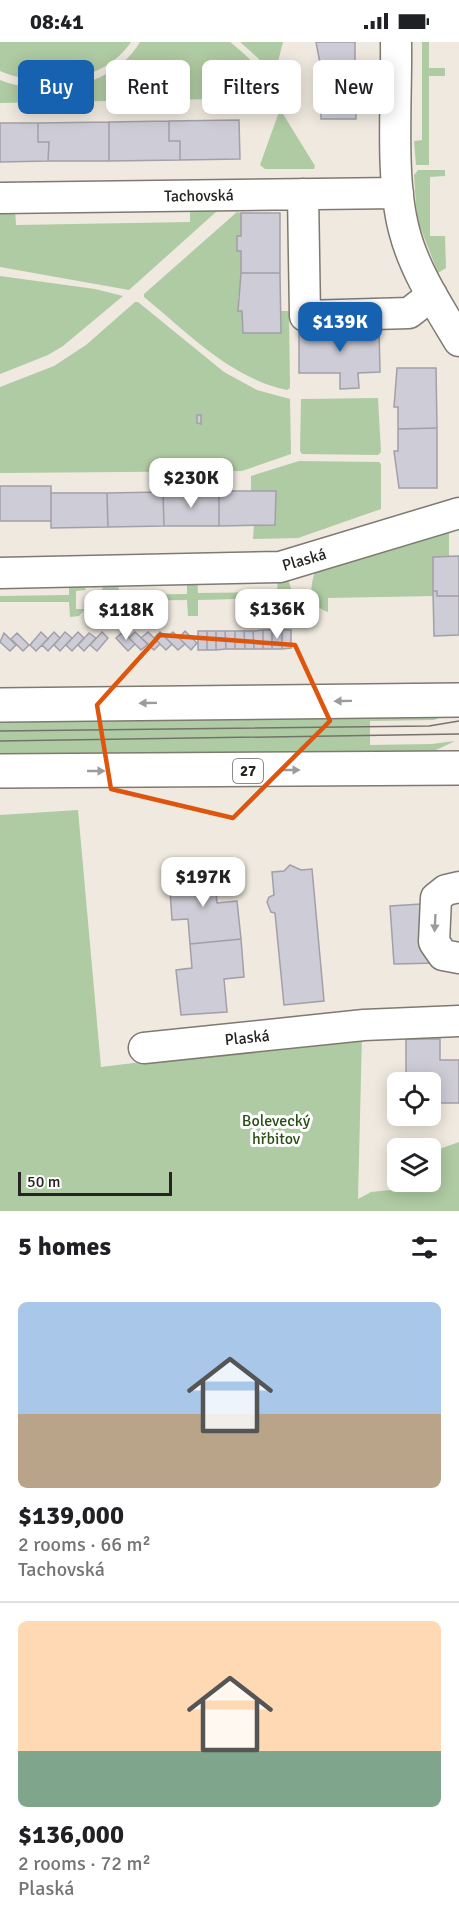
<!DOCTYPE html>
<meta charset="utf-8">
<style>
:root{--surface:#fff;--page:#f2f2f2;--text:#202124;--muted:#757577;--line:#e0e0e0;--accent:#1662b1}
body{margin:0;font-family:Signika,sans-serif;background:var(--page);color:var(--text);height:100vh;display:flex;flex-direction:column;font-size:22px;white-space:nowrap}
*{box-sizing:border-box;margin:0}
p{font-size:20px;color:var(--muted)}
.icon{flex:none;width:33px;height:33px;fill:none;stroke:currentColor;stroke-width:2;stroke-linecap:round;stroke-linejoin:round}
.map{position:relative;height:1169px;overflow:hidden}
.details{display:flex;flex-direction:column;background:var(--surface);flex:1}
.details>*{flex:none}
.banner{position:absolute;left:18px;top:18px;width:423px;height:54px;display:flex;gap:12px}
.controls{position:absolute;left:387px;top:1030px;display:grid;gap:12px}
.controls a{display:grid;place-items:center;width:54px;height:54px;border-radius:9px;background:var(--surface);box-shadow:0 3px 15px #0003;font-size:30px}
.scale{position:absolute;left:18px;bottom:15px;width:154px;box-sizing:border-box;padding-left:6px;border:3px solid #262420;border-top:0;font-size:16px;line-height:21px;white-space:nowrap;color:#262420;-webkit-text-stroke:4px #fff;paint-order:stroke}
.price{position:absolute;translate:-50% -51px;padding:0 14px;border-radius:12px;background:#fff;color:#222;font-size:20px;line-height:39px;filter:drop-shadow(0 2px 3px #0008)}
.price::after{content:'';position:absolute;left:50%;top:36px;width:18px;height:14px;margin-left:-9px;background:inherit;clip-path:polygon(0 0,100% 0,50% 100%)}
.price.current{background:var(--accent);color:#fff}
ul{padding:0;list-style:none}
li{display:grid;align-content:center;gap:12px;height:318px;padding:0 18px}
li+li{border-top:2px solid var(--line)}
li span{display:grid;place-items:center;height:186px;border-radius:9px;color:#555}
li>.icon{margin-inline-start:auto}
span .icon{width:108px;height:108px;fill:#fffc;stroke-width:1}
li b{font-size:26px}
h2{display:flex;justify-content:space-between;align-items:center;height:72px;padding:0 18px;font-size:26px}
.tag{padding:0 21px;border-radius:9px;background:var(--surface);box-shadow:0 3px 15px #0003;font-size:21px;line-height:54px}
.tag.current{background:var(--accent);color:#fff}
.status{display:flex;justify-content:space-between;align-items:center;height:42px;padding:0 30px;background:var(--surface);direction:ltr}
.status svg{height:16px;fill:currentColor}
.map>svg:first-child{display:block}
.green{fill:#afcba3}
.building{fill:#ceccd6;stroke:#a29fa9;stroke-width:1.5}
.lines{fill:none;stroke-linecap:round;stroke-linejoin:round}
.minor-casing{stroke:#7e7971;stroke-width:33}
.major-casing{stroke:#7e7971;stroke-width:36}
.minor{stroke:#fff;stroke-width:30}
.major{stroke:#fff;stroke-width:33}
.tram{stroke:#75726b;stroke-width:1.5}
.oneway{fill:#9d9c9b}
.marked{fill:none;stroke:#de560d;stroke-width:4.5;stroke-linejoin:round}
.labels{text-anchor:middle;stroke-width:6;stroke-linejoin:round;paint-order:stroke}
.shield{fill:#fff;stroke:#676663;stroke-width:1.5}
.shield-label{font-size:15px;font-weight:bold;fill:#262420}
.street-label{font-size:16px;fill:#262420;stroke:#fff}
.park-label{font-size:16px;fill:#284f13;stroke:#fff}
</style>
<div class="status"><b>08:41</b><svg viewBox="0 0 49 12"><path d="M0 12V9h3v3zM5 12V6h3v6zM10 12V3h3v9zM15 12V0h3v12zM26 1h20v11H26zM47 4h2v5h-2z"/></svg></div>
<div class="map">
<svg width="459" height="1169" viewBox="0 0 459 1169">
<rect width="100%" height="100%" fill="#efe9df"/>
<path class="green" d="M0,0h131c-27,41 -89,47 -131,29z
M140,0h90c15,12 42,34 39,56l-269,5v-23c46,18 113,8 140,-38z
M240,0h43l-9,35h-4l-11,-18z
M422,0h7v26h16v8h-16v89h-13l-2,-24 8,-1z
M280,67l35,57 -1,3h-49l-5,-4z
M445,128v6l-15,1v59h15l1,32 -8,5 -21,-54 -3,-44 4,-5z
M226,161l-97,87 -129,-23v-59h15l1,17 174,-3v-17z
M237,170l4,1v23l-4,1v14h4l1,44 -4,1 1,14 3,1 1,22h38v-22h8l1,77 -3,2c-57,-12 -100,-58 -143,-93v-3z
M0,234l95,13 28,7 -60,50 -15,9 -48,19z
M135,260h3l86,70 33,18 33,9 1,55 -49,17 -242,2v-86l54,-21 32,-21z
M378,356l3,54 -3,3 -76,-1 -2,-3 1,-52z
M299,419l80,1 2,2v45l-83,29 -45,1 1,-14h21l1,-34h-25v-15z
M449,484v31h-16l1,39 -106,2v14c-19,-6 -19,-24 -13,-40z
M278,534l11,6 4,13 -4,11 -11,6 -1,-14 -79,2v16h-10l-1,-16 -68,1v15l-11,-1 -5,-4 9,-2v-18l-10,-1 1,-5 15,-6 1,16 68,-1v-16h10l1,15 79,-1z
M69,538l15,6 2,4 -10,1v18h9l-6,7 -9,1 -1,-15h-69v-6l69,-1z
M444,674l-10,4 -64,1v24l62,-1 23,-3 -23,11 -432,6v-40z
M78,768l23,257 261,-32 -4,164 13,-7 48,-5 1,-5h10l1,-30 28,-10v69h-459v-396z"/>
<path class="building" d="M316,0h39v20l-35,1z
M355,20l1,57h-35v-11h-4v-35h3v-10z
M239,78l1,39 -60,1v-19h-11v-20z
M169,79v20h11v19l-71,1v-39z
M109,80v39h-61l1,-19h-11v-19z
M0,81h38v19h11l-1,19 -48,1z
M241,171h39v60h-39v-22h-4v-15h4z
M241,231h39l1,60h-38l-1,-22h-4z
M379,287l1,43 -22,1 1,15 -19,1v-16h-41v-43z
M397,326h39l1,60 -39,1v-22h-4z
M197,373h4v9l-4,-1z
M437,386v60h-38l-5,-37h4v-22z
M0,444h51v35h-51z
M219,449h57l-1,34 -56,1z
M219,449v35h-55l-1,-34z
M163,450l1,34 -56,1 -1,-34z
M51,451h56l1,34 -57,1z
M459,514v40h-22v-5h-4v-34z
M433,549h4v5h22v39l-25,1z
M263,588v19h-9l-1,-18z
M263,588h9v19h-9z
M272,588h10v19h-10z
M282,588h9v18l-9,1z
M185,589l12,12 -6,7 -12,-12z
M198,589h9v19h-9z
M207,589h9v19h-9z
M216,589h9l1,18 -10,1z
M225,589h10v18h-9z
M235,589h9l1,18h-10z
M244,589h9l1,18h-9z
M41,590l7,7 -12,12 -6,-6z
M54,590l6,6 -12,13 -6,-6z
M65,590l7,6 -12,13 -6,-6z
M78,590l6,6 -12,13 -6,-6z
M102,590l6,6 -11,13 -7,-6z
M123,590l12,12 -7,7 -12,-13z
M135,590l13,12 -7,6 -12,-12z
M148,590l12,12 -6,6 -13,-12z
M160,590l12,12 -6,6 -12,-12z
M173,590l12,12 -7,6 -12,-12z
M4,591l12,12 -6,6 -10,-9z
M17,591l12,12 -6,6 -12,-12z
M89,591l7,5 -12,13 -6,-6z
M290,823l11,5 11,-1 12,132 -40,4 -9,-92 -4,-1 -4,-10 2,-5 5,-2 -2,-23 12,-1z
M214,828l3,33 20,-2 4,38 -51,5 -2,-25 -16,1 -3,-45z
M421,862l16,59 -43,1 -4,-58z
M241,897l3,38 -20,2 3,33 -46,3 -5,-45 16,-2 -2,-24z
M406,997h34v21h19v43h-20v15h-34l25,-2v-33h-24z"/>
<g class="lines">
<defs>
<path id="minor" d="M396,0c1,56 -6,135 8,188 10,40 34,76 55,111
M303,152l2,122 104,-3 23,-18
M0,156l398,-5
M0,531l280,-6 179,-54
M459,845l-13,3 -10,8 -2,44 9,13 16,3
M144,1006l220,-23 95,-4"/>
<path id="major" d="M0,663l459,-5
M0,729l459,-3"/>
</defs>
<use href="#minor" class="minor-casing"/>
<use href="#major" class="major-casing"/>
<use href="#minor" class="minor"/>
<use href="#major" class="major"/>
<path class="tram" d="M0,689l429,-5 30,-5
M0,699l459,-7"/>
</g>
<defs><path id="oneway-solid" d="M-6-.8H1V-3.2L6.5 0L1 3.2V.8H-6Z" transform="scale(1.5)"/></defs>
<g class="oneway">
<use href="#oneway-solid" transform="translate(343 659) rotate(179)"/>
<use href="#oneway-solid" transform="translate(148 661) rotate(179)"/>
<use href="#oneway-solid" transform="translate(291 728)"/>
<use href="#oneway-solid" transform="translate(96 729)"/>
<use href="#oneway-solid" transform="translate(435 881) rotate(93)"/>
</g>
<path class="marked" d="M160,593l135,10 35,76 -97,97 -122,-29 -14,-84z"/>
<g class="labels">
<rect class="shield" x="233" y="717" width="30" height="24" rx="4.5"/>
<g class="shield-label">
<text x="248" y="734">27</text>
</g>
<g class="street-label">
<text transform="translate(199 153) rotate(-1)" y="6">Tachovská</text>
<text transform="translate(304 517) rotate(-16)" y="6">Plaská</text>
<text transform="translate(247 995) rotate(-6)" y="6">Plaská</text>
</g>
<g class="park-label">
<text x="276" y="1084">Bolevecký<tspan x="276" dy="18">hřbitov</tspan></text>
</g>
</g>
</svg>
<div class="controls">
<a><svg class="icon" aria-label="locate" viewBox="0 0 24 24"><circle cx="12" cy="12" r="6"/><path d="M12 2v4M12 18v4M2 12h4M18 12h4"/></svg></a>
<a><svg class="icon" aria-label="layers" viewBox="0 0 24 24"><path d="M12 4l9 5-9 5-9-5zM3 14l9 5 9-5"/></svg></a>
</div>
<div class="scale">50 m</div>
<b class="price current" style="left:340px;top:311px">$139K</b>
<b class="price" style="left:191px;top:467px">$230K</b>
<b class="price" style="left:277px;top:598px">$136K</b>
<b class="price" style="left:126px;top:599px">$118K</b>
<b class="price" style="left:203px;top:866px">$197K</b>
<div class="banner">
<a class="tag current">Buy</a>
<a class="tag">Rent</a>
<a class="tag">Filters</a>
<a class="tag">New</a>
</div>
</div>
<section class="details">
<h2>5 homes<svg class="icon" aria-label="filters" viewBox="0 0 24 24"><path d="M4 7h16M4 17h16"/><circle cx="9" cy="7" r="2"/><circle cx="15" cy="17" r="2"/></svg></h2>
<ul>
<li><span style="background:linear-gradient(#a9c7e8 60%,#b9a48a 0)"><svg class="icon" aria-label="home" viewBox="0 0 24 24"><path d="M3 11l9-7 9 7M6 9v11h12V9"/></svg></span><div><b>$139,000</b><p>2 rooms · 66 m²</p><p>Tachovská</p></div></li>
<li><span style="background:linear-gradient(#ffd9b3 70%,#7fa58c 0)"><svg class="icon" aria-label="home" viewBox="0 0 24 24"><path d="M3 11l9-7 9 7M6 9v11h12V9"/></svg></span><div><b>$136,000</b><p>2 rooms · 72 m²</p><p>Plaská</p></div></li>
</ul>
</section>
